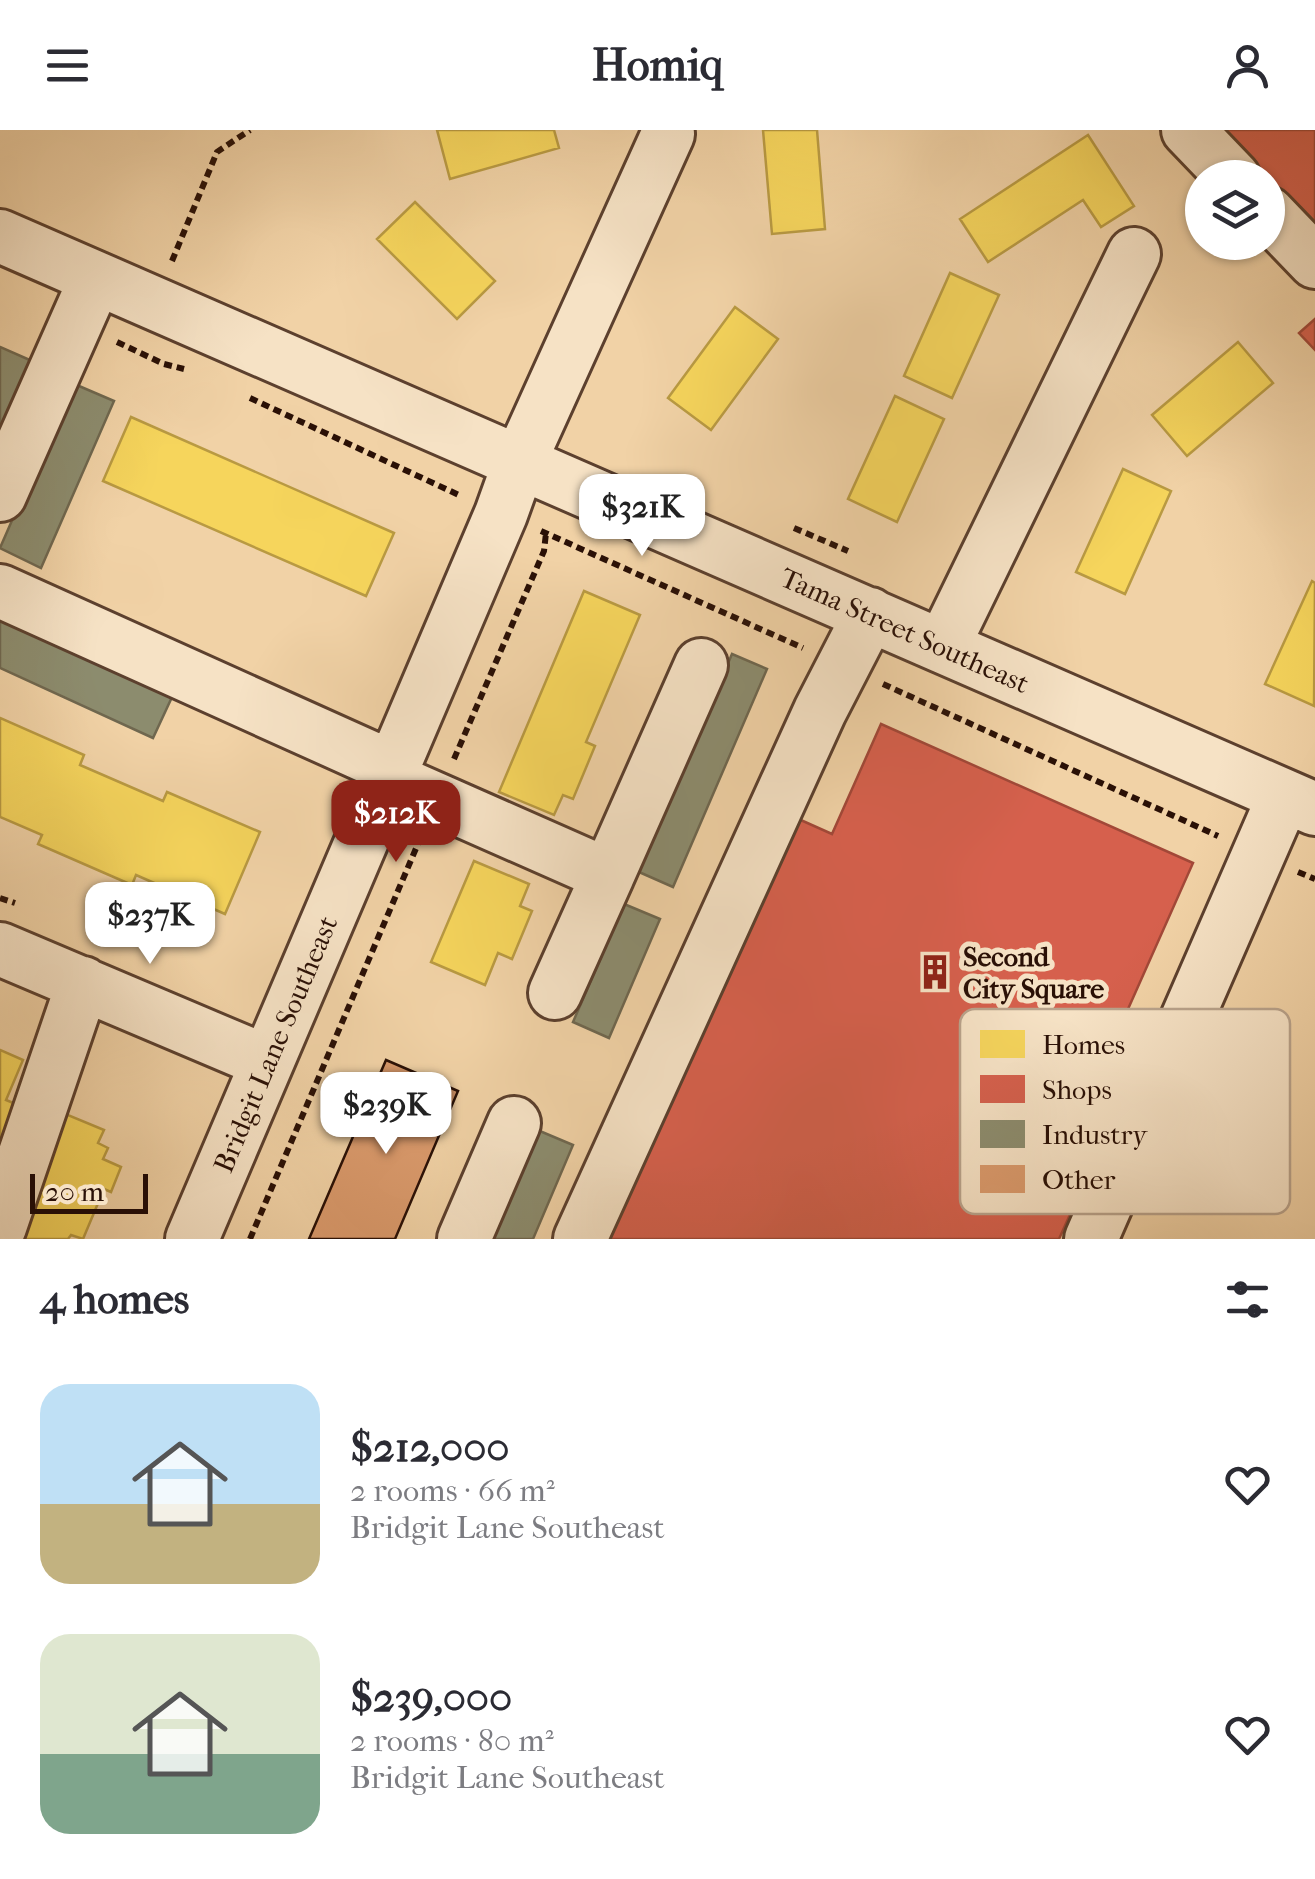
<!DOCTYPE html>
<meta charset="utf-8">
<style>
:root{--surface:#fff;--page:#f2f2f3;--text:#2b2b33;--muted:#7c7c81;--accent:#8f2418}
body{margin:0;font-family:"IM FELL French Canon",serif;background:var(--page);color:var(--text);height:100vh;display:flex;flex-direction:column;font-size:38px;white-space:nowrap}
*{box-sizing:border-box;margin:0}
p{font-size:32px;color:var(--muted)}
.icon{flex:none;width:55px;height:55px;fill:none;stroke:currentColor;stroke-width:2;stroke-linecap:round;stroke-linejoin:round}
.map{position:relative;height:1109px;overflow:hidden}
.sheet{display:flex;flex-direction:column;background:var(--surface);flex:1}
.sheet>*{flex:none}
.buttons{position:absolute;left:1185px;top:30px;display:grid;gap:20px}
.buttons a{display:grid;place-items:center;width:100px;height:100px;border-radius:50%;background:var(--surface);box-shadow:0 2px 8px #0004;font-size:50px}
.scale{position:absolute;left:30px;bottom:25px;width:118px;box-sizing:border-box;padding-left:10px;border:5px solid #2a1006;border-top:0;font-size:28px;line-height:35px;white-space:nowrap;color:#2a1006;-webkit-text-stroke:8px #f6e2c5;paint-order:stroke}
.price{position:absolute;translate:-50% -85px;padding:0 22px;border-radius:20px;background:#fff;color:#222;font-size:32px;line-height:65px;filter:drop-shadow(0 2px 5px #0008)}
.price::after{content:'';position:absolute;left:50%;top:60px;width:30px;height:22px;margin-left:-15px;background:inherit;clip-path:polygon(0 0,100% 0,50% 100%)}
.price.on{background:var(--accent);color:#fff}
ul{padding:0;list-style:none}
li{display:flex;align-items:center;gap:30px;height:250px;padding:0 40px}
li span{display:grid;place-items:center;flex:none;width:280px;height:200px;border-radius:30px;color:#555}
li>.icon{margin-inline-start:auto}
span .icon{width:120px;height:120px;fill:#fffc;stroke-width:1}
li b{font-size:42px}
h2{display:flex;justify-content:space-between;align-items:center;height:120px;padding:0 40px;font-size:42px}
header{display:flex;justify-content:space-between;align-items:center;height:130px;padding:0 40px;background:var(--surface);font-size:45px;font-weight:700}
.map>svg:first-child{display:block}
.homes{fill:#f6d55c;stroke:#b99a42;stroke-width:2.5}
.shops{fill:#d6604d;stroke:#a24838;stroke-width:2.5}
.industry{fill:#8c8c6e;stroke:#6f674f;stroke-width:2.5}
.building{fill:#da9a6c;stroke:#2a1006;stroke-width:2.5}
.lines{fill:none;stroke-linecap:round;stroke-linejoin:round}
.minor-casing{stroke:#5c402e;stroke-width:58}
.path{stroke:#2a1006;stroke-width:6;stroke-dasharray:8 5;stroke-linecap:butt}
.minor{stroke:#f6e2c5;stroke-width:52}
.labels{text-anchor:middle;stroke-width:10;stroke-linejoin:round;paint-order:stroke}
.street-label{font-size:28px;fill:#2a1006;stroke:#f6e2c5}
.poi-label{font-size:28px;font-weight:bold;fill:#2a1006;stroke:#f6e2c5;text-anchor:start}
.key{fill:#f6e2c5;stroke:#b9a38c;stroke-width:2.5}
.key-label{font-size:28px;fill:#2a1006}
</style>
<header><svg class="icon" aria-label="menu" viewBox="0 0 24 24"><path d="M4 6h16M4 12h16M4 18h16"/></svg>Homiq<svg class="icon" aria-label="person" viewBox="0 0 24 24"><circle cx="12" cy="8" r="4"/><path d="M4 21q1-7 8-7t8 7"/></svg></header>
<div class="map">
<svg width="1315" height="1109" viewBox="0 0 1315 1109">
<rect width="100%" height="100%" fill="#f1d2a6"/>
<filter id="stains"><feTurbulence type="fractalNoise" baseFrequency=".002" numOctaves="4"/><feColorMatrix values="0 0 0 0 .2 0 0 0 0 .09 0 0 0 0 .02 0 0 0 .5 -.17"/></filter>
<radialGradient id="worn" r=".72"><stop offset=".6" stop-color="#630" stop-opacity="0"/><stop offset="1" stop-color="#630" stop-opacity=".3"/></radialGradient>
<path class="homes" d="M437,0h117l5,18 -109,31z
M763,0h54l8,99 -53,5z
M1088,5l46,71 -33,21 -18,-27 -95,62 -28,-43z
M415,72l80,79 -38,38 -80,-80z
M950,143l49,22 -47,103 -48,-22z
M735,177l43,32 -67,91 -43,-32z
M1238,212l35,41 -86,73 -35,-41z
M895,266l49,23 -47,103 -49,-23z
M131,287l263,116 -28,63 -263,-115z
M1123,339l48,22 -46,103 -49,-22z
M1312,451l3,2 -1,123 -49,-22z
M584,461l56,24 -54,127 9,4 -22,53 -10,-4 -9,20 -55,-23z
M0,588l84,37 -4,10 83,36 4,-9 93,40 -35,82 -89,-39 -4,10 -94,-41 4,-9 -42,-18z
M474,731l55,23 -9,22 12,5 -20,48 -14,-6 -13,32 -54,-23z
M0,920l23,10 -17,40 46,19 4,-9 48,20 -6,13 10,5 -5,11 18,8 -10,25 -7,-3 -21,50 -12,-4 -3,4h-48l-20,-45z"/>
<path class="shops" d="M1207,0h108v112l-47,-49v-15h-15z
M1315,189v31l-16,-17z
M881,594l312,139 -97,218 28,13 -65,145h-453l188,-422 38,17z"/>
<path class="industry" d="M0,217l32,14 -32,73z
M72,253l42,18 -73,167 -41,-20z
M0,489l172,78 -19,41 -153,-70z
M732,524l35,15 -94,218 -34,-15z
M624,774l36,15 -51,119 -36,-16z
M535,999l38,16 -40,94h-45z"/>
<path class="building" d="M386,930l72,31 -63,148h-86z"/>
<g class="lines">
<defs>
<path id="minor" d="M1188,0l46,48
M1268,83l47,49
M0,106l1315,573
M0,365l96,-217
M0,461l393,177
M943,516l191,-392
M388,648l220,97 93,-210
M0,819l267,113
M555,863l53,-118
M0,1097l83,-244
M192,1109l309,-725 19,-53 148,-327
M464,1109l50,-116
M580,1109l240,-528 50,-97
M1091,1109l193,-443"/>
</defs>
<use href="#minor" class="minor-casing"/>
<path class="path" d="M172,131l45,-109 33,-22
M117,212l47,22 20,5
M250,268l211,98
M794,398l54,23
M541,401l262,117
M883,554l335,152
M454,629l90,-208 2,-18
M1298,742l17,7
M0,768l15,5
M250,1109l170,-400"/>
<use href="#minor" class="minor"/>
</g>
<defs>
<symbol id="building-bare" viewBox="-9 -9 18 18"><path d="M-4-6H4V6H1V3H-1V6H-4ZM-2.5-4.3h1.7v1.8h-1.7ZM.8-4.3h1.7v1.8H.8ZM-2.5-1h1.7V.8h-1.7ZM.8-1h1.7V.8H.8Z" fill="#8f2418" stroke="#f6e2c5" stroke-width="2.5" paint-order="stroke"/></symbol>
</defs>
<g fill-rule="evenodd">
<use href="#building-bare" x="910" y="817" width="50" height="50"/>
</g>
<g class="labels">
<g class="street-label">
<text transform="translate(905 500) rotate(24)" y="10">Tama Street Southeast</text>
<text transform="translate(275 914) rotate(-67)" y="10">Bridgit Lane Southeast</text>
</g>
<g class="poi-label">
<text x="963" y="836">Second<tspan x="963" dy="32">City Square</tspan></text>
</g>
</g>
<rect x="960" y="879" width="330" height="205" rx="15" class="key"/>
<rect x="980" y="900" width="45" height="28" fill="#f6d55c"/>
<rect x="980" y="945" width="45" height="28" fill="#d6604d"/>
<rect x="980" y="990" width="45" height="28" fill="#8c8c6e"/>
<rect x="980" y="1035" width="45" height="28" fill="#da9a6c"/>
<g class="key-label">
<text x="1042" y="924">Homes</text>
<text x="1042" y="969">Shops</text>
<text x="1042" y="1014">Industry</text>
<text x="1042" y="1059">Other</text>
</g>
<rect width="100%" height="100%" filter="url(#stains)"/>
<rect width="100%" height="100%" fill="url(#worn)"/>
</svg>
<div class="buttons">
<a><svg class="icon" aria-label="layers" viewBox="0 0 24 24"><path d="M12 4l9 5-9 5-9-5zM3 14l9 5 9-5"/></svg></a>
</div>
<div class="scale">20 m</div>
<b class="price" style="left:642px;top:429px">$321K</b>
<b class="price on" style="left:396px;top:735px">$212K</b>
<b class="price" style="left:150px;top:837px">$237K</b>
<b class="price" style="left:386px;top:1027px">$239K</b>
</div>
<section class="sheet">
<h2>4 homes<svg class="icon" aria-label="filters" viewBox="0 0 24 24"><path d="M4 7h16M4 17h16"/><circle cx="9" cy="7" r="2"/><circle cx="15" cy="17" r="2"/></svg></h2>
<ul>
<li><span style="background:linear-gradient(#bfe0f5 60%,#c2b280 0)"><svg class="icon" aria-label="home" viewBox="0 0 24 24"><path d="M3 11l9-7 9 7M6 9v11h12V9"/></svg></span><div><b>$212,000</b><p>2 rooms · 66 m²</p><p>Bridgit Lane Southeast</p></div><svg class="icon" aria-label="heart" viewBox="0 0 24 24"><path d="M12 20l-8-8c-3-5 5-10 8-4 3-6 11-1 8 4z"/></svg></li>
<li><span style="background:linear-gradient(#dfe7d0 60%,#7fa58c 0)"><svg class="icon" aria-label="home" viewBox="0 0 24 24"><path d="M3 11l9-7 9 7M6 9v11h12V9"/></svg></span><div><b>$239,000</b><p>2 rooms · 80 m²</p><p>Bridgit Lane Southeast</p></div><svg class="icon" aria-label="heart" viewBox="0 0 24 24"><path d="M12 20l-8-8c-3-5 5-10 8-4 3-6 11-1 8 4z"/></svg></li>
</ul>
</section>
